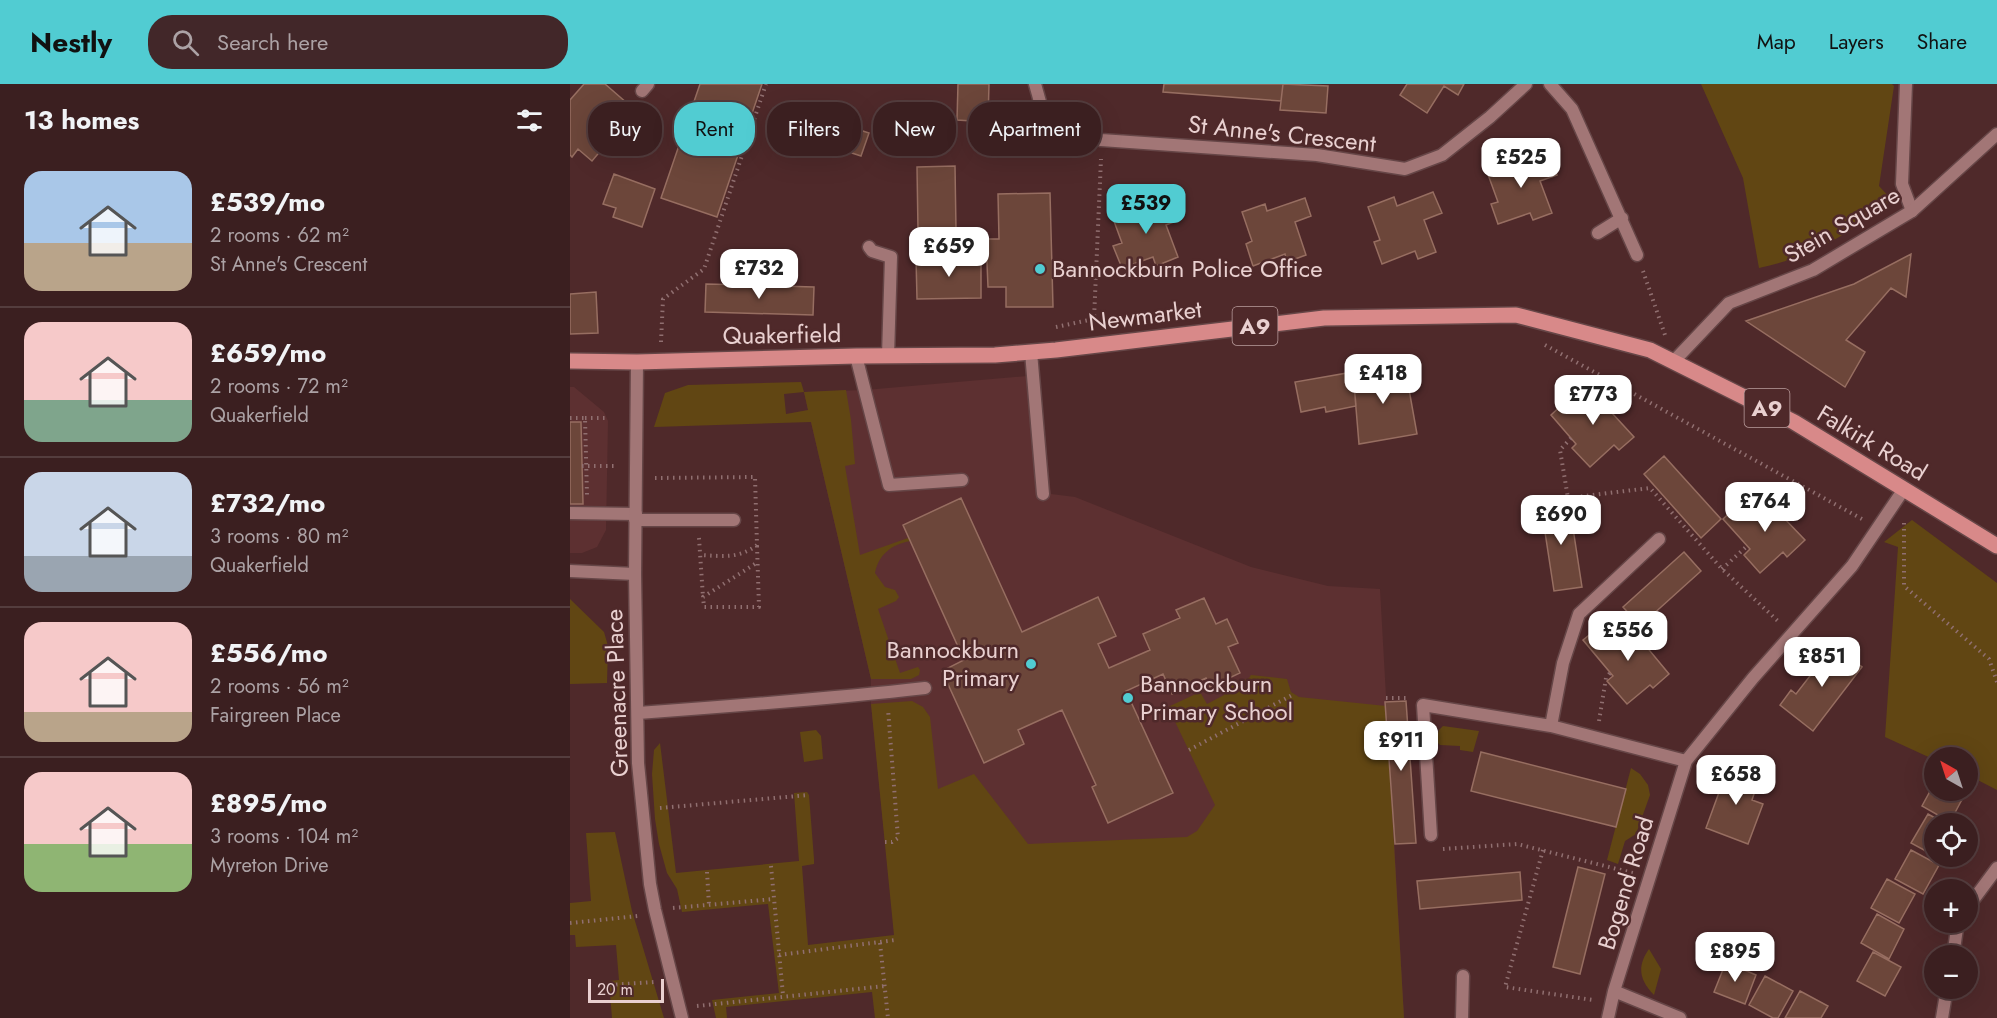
<!DOCTYPE html>
<meta charset="utf-8">
<style>
:root{--surface:#3b1f20;--page:#422729;--text:#f1f3f6;--muted:#aca2a5;--line:#543d3e;--accent:#51ccd2}
body{margin:0;font-family:Jost,sans-serif;background:var(--page);color:var(--text);height:100vh;display:flex;flex-direction:column;font-size:22px;white-space:nowrap}
*{box-sizing:border-box;margin:0}
p{font-size:20px;color:var(--muted)}
.icon{flex:none;width:33px;height:33px;fill:none;stroke:currentColor;stroke-width:2;stroke-linecap:round;stroke-linejoin:round}
.map{position:relative;flex:1;overflow:hidden}
.details{display:flex;flex-direction:column;background:var(--surface);width:570px}
.details>*{flex:none}
.banner{position:absolute;left:18px;top:18px;width:570px;height:54px;display:flex;gap:12px}
.needle{width:39px;rotate:321deg}
.controls{position:absolute;left:1354px;top:663px;display:grid;gap:12px}
.controls a{display:grid;place-items:center;width:54px;height:54px;border-radius:50%;background:var(--surface);box-shadow:0 6px 24px #0002,0 0 0 2px var(--line);font-size:30px}
.scale{position:absolute;left:18px;bottom:15px;width:76px;box-sizing:border-box;padding-left:6px;border:3px solid #e9d0d0;border-top:0;font-size:16px;line-height:21px;white-space:nowrap;color:#e9d0d0;-webkit-text-stroke:4px #4f292a;paint-order:stroke}
.price{position:absolute;translate:-50% -51px;padding:0 14px;border-radius:12px;background:#fff;color:#222;font-size:20px;line-height:39px;filter:drop-shadow(0 2px 3px #0008)}
.price::after{content:'';position:absolute;left:50%;top:36px;width:18px;height:14px;margin-left:-9px;background:inherit;clip-path:polygon(0 0,100% 0,50% 100%)}
.price.current{background:var(--accent);color:#111}
ul{padding:0;list-style:none}
li{display:flex;align-items:center;gap:18px;height:150px;padding:0 24px}
li+li{border-top:2px solid var(--line)}
li span{display:grid;place-items:center;flex:none;width:168px;height:120px;border-radius:18px;color:#555}
li>.icon{margin-inline-start:auto}
span .icon{width:72px;height:72px;fill:#fffc;stroke-width:1}
li b{font-size:26px}
h2{display:flex;justify-content:space-between;align-items:center;height:72px;padding:0 24px;font-size:26px}
.chip{padding:0 21px;border-radius:24px;background:var(--surface);box-shadow:0 6px 24px #0002,0 0 0 2px var(--line);font-size:21px;line-height:54px}
.chip.current{background:var(--accent);color:#111}
header{display:flex;align-items:center;gap:36px;box-sizing:border-box;height:84px;padding:0 30px;background:var(--accent);color:#111}
header strong{font-size:28px}
nav{display:flex;gap:33px;margin-inline-start:auto;font-size:21px}
.search{width:420px;height:54px;background:var(--page);display:flex;align-items:center;gap:15px;box-sizing:border-box;padding:0 21px;border-radius:24px;color:var(--muted);font-size:22px}
main{display:flex;flex:1;min-height:0}
.map>svg:first-child{display:block}
.built{fill:#5d3031}
.green{fill:#614613;fill-rule:evenodd}
.building{fill:#6c463a;stroke:#976e61;stroke-width:1.5}
.lines{fill:none;stroke-linecap:round;stroke-linejoin:round}
.service-casing{stroke:#664647;stroke-width:15}
.minor-casing{stroke:#664647;stroke-width:15}
.primary-casing{stroke:#664647;stroke-width:18}
.path{stroke:#906f70;stroke-width:4;stroke-dasharray:1.5 4.5;stroke-linecap:butt}
.service{stroke:#a27676;stroke-width:12}
.minor{stroke:#a27676;stroke-width:12}
.primary{stroke:#d88989;stroke-width:15}
.poi-dot{fill:#51ccd2;stroke:#4f292a;stroke-width:2}
.labels{text-anchor:middle;stroke-width:5;stroke-linejoin:round;paint-order:stroke}
.shield{fill:#4f292a;stroke:#bb9e9e;stroke-width:1.5}
.shield-label{font-size:22px;font-weight:bold;fill:#e9d0d0}
.street-label{font-size:24px;fill:#e9d0d0;stroke:#4f292a}
.poi-label{font-size:24px;fill:#e9d0d0;stroke:#4f292a;text-anchor:start}
</style>
<header>
<strong>Nestly</strong>
<div class="search"><svg class="icon" aria-label="search" viewBox="0 0 24 24"><circle cx="10" cy="10" r="6"/><path d="M15 15l6 6"/></svg>Search here</div>
<nav><a>Map</a><a>Layers</a><a>Share</a></nav>
</header>
<main>
<section class="details">
<h2>13 homes<svg class="icon" aria-label="filters" viewBox="0 0 24 24"><path d="M4 7h16M4 17h16"/><circle cx="9" cy="7" r="2"/><circle cx="15" cy="17" r="2"/></svg></h2>
<ul>
<li><span style="background:linear-gradient(#a9c7e8 60%,#b9a48a 0)"><svg class="icon" aria-label="home" viewBox="0 0 24 24"><path d="M3 11l9-7 9 7M6 9v11h12V9"/></svg></span><div><b>£539/mo</b><p>2 rooms · 62 m²</p><p>St Anne's Crescent</p></div></li>
<li><span style="background:linear-gradient(#f6c9c9 65%,#7fa58c 0)"><svg class="icon" aria-label="home" viewBox="0 0 24 24"><path d="M3 11l9-7 9 7M6 9v11h12V9"/></svg></span><div><b>£659/mo</b><p>2 rooms · 72 m²</p><p>Quakerfield</p></div></li>
<li><span style="background:linear-gradient(#c9d6e8 70%,#9aa5b1 0)"><svg class="icon" aria-label="home" viewBox="0 0 24 24"><path d="M3 11l9-7 9 7M6 9v11h12V9"/></svg></span><div><b>£732/mo</b><p>3 rooms · 80 m²</p><p>Quakerfield</p></div></li>
<li><span style="background:linear-gradient(#f6c9c9 75%,#b9a48a 0)"><svg class="icon" aria-label="home" viewBox="0 0 24 24"><path d="M3 11l9-7 9 7M6 9v11h12V9"/></svg></span><div><b>£556/mo</b><p>2 rooms · 56 m²</p><p>Fairgreen Place</p></div></li>
<li><span style="background:linear-gradient(#f6c9c9 60%,#8fb573 0)"><svg class="icon" aria-label="home" viewBox="0 0 24 24"><path d="M3 11l9-7 9 7M6 9v11h12V9"/></svg></span><div><b>£895/mo</b><p>3 rooms · 104 m²</p><p>Myreton Drive</p></div></li>
</ul>
</section>
<div class="map">
<svg width="1427" height="934" viewBox="0 0 1427 934">
<rect width="100%" height="100%" fill="#4f292a"/>
<path class="built" d="M469,291l12,119 24,3 176,70 77,19 52,3 24,429h-501l-32,-314v-25l-67,-287 61,-2z
M0,303h4l30,25 4,9 -2,109 -9,17 -15,6h-12z"/>
<path class="green" d="M1131,0h191l2,2 -15,100 13,14c-41,33 -81,57 -133,68l-16,-90z
M231,298l3,10 42,-2 5,30 4,44 -10,2 15,89 48,-17 2,3c-19,4 -31,13 -35,32l10,14 10,3 4,7 -3,4 -18,8 22,64 18,-6 2,3 -1,5 -8,4h-40l-60,-257 -157,5 11,-34 23,-8zM234,308l4,18 -22,4 -2,-20z
M1342,436l85,63v207l-29,-15v-17h-33v2l-50,-23 13,-190 -14,-5z
M0,515l34,33 4,14 -1,37 -37,1z
M681,591l36,4 4,13 8,5 87,9 18,312h-529l-3,-26 -146,15 1,11h-11l-4,-18 67,-7 -11,-89 -86,8 -5,-23 -10,-16 -8,-29 -4,-25 -3,-45 2,-24 6,-7 16,130 123,-12 -5,-68 13,-1 2,3 5,64v5l-12,2 6,79 86,-10 -23,-231 41,-3 11,6 7,10 8,72 36,-15 54,70 159,-7 10,-6 18,-26 -47,-98 32,-15 7,12 17,-9 -3,-5 28,-12z
M873,642l36,5 -6,21 -13,-2v-4l-20,-1 -4,-4 3,-11z
M246,646l5,6 2,23 -19,3 -4,-30z
M1061,684l9,6 8,11 2,10 -14,39 -11,7 -7,23 -11,-4z
M45,748l17,79 32,107h-52l-3,-37 10,-1 -3,-35 -40,2 -1,-12h-5v-32l21,-2 -5,-68z
M1079,865l12,20 -7,26c-15,-15 -17,-29 -5,-46z"/>
<path class="building" d="M14,0h21l30,26 -43,51 -14,-12 -6,8 -2,-2v-55z
M130,0h62l-45,133 -56,-19z
M388,0h31l-1,38 -31,-2z
M594,0h119l-2,17 -118,-9z
M713,0l45,2 -2,27 -46,-3z
M837,0h57l-6,11 -14,-9 -17,27 -27,-18z
M234,28l65,21 -8,23 -64,-21z
M979,69l8,22 -17,6 12,32 -19,7 -3,-7 -32,11 -7,-20 7,-2 -12,-33 19,-7 2,7z
M385,82l1,63 -38,1 -1,-63z
M44,90l41,15 -13,38 -29,-10 3,-9 -13,-4z
M863,108l9,21 -18,7 12,32 -18,7 -3,-8 -33,13 -8,-22 6,-2 -12,-33 26,-10 3,9z
M480,109l3,114h-47v-20h-18l-2,-48h13l-1,-45z
M735,114l6,18 -16,6 11,33 -19,7 -2,-8 -32,12 -7,-22 6,-3 -10,-29 23,-8 2,7z
M604,117l7,18 -15,6 12,32 -22,9 -3,-9 -31,11 -9,-22 9,-3 -11,-30 20,-7 3,10z
M1341,170l-5,43 -15,-9 -45,52 19,12 -20,35 -99,-66 108,-37z
M411,173v41l-64,1 -1,-41z
M136,200l108,3 -1,28 -108,-3z
M26,208l2,41 -28,1v-40z
M835,283l12,67 -58,10 -6,-72z
M783,288l3,34 -30,6 -1,-5 -24,5 -6,-30z
M1034,302l17,19 -9,8 22,24 -15,13 -5,-5 -24,22 -18,-19 4,-4 -25,-29 18,-17 10,11z
M0,338h11l2,82h-13z
M1094,372l57,63 -20,19 -57,-64z
M1206,412l13,14 -7,6 23,24 -18,17 -4,-5 -23,21 -16,-18 6,-6 -27,-30 15,-14 13,14z
M391,414l61,134 76,-35 18,39 -18,8 11,24 41,-18 -7,-16 37,-16 -4,-8 28,-12 12,26 11,-5 11,24 -10,4 12,26 -30,14 -4,-9 -34,16 -9,-20 -37,17 47,102 -65,30 -16,-36 4,-2 -34,-75 -44,20 6,14 -40,19 -42,-92 22,-11 -61,-135z
M999,418l13,85 -28,4 -13,-85z
M1114,468l17,19 -61,55 -17,-19z
M1068,540l14,16 -7,5 24,29 -16,14 -3,-3 -23,19 -20,-23 6,-5 -30,-36 16,-13 14,16z
M1264,561l28,22 -49,64 -33,-26 11,-15 5,4z
M836,617l10,142 -21,1 -10,-142z
M911,668l145,37 -10,38 -145,-36z
M1159,681l31,11 -8,24 11,4 -15,40 -42,-16z
M1365,698v8l31,2 -16,30 -28,-16z
M1358,730l18,10h-11v32l-24,-13z
M1341,766l28,15 -16,29 -28,-15z
M1008,783l27,7 -25,100 -27,-7z
M950,788l2,28 -102,9 -3,-28z
M1317,795l28,15 -16,29 -28,-15z
M1307,830l27,15 -15,30 -28,-16z
M1303,868l28,15 -16,29 -28,-15z
M1156,878l30,13 -11,29 -31,-12z
M1195,892l28,15 -15,27h-5l-24,-13z
M1230,907l28,15 -7,12h-36z"/>
<g class="lines">
<defs>
<path id="service" d="M1336,0l-4,100 10,27
M72,7l6,-7
M299,163l3,4 19,6 -3,99
M461,268l12,142
M286,272l33,129 73,-5
M0,429l66,1"/>
<path id="minor" d="M465,0l7,25 18,19 41,12 216,15 88,14 37,-14 48,-38 36,-33
M980,0l22,25 65,146
M1028,149l24,-15
M1104,277l55,-58 84,-33 99,-59 85,-77
M67,278l-2,212 3,189 12,121 5,26 27,108
M65,436h99
M0,487l65,3
M68,629c96,-7 191,-14 287,-25
M981,642l12,-63 16,-49 80,-75
M861,751l-8,-130 128,21 135,35
M1398,823l29,-39
M1383,872l5,-34
M1044,907l66,27
M892,934l1,-42
M1038,934l6,-27 72,-230 67,-83 99,-112 52,-77
M1372,934l5,-30"/>
<path id="primary" d="M0,277l67,1 219,-6 139,-1 61,-5 268,-32 192,-3 134,35 144,72 203,124"/>
</defs>
<use href="#service" class="service-casing"/>
<use href="#minor" class="minor-casing"/>
<use href="#primary" class="primary-casing"/>
<path class="path" d="M1073,187l22,64
M486,243l38,-8 7,-160
M91,258l2,-43 41,-30 62,-185
M975,261l317,174
M0,334h15l2,77
M15,334h22
M1001,354l-11,12 8,48 82,-10 72,81 57,53
M12,382h35
M85,394l100,-1 2,68c-18,14 -35,11 -57,10
M1334,439v63l85,73 8,23
M129,454l4,59
M187,462l2,61h-55l-1,-10 55,-35
M1152,485l25,-23
M816,614h20
M1029,637l7,-43 4,-5
M619,666l105,-56
M90,724l149,-13
M315,758h7l6,-4 -10,-129
M873,765l74,-5 116,29
M973,766l-38,137 88,13
M201,782l12,129
M137,788l2,33
M103,824l101,-9
M0,839l68,-7
M310,859l8,75
M209,871l116,-15
M40,901l44,-3
M127,922l188,-20"/>
<use href="#service" class="service"/>
<use href="#minor" class="minor"/>
<use href="#primary" class="primary"/>
</g>
<g class="poi-dot">
<circle cx="470" cy="185" r="6"/>
<circle cx="461" cy="580" r="6"/>
<circle cx="558" cy="614" r="6"/>
</g>
<g class="labels">
<g class="shield">
<rect x="662.5" y="223" width="45" height="38" rx="4.5"/>
<rect x="1174.5" y="305" width="45" height="38" rx="4.5"/>
</g>
<g class="shield-label">
<text x="685" y="250">A9</text>
<text x="1197" y="332">A9</text>
</g>
<g class="street-label">
<text transform="translate(712 50) rotate(6)" y="8">St Anne's Crescent</text>
<text transform="translate(1272 141) rotate(-30)" y="8">Stein Square</text>
<text transform="translate(575 232) rotate(-7)" y="8">Newmarket</text>
<text transform="translate(212 251) rotate(-1)" y="8">Quakerfield</text>
<text transform="translate(1302 359) rotate(31)" y="8">Falkirk Road</text>
<text transform="translate(47 609) rotate(-92)" y="8">Greenacre Place</text>
<text transform="translate(1056 799) rotate(-73)" y="8">Bogend Road</text>
</g>
<g class="poi-label">
<text x="482" y="193">Bannockburn Police Office</text>
<text x="449" y="574" text-anchor="end">Bannockburn<tspan x="449" dy="28">Primary</tspan></text>
<text x="570" y="608">Bannockburn<tspan x="570" dy="28">Primary School</tspan></text>
</g>
</g>
</svg>
<div class="controls">
<a><svg class="needle" viewBox="-14 -14 28 28"><path d="M0-13l5 13h-10z" fill="#e53935"/><path d="M0 13l5-13h-10z" fill="#aca2a5"/></svg></a>
<a><svg class="icon" aria-label="locate" viewBox="0 0 24 24"><circle cx="12" cy="12" r="6"/><path d="M12 2v4M12 18v4M2 12h4M18 12h4"/></svg></a>
<a>+</a>
<a>−</a>
</div>
<div class="scale">20 m</div>
<b class="price" style="left:951px;top:105px">£525</b>
<b class="price current" style="left:576px;top:151px">£539</b>
<b class="price" style="left:379px;top:194px">£659</b>
<b class="price" style="left:189px;top:216px">£732</b>
<b class="price" style="left:813px;top:321px">£418</b>
<b class="price" style="left:1023px;top:342px">£773</b>
<b class="price" style="left:1195px;top:449px">£764</b>
<b class="price" style="left:991px;top:462px">£690</b>
<b class="price" style="left:1058px;top:578px">£556</b>
<b class="price" style="left:1252px;top:604px">£851</b>
<b class="price" style="left:831px;top:688px">£911</b>
<b class="price" style="left:1166px;top:722px">£658</b>
<b class="price" style="left:1165px;top:899px">£895</b>
<div class="banner">
<a class="chip">Buy</a>
<a class="chip current">Rent</a>
<a class="chip">Filters</a>
<a class="chip">New</a>
<a class="chip">Apartment</a>
</div>
</div>
</main>
